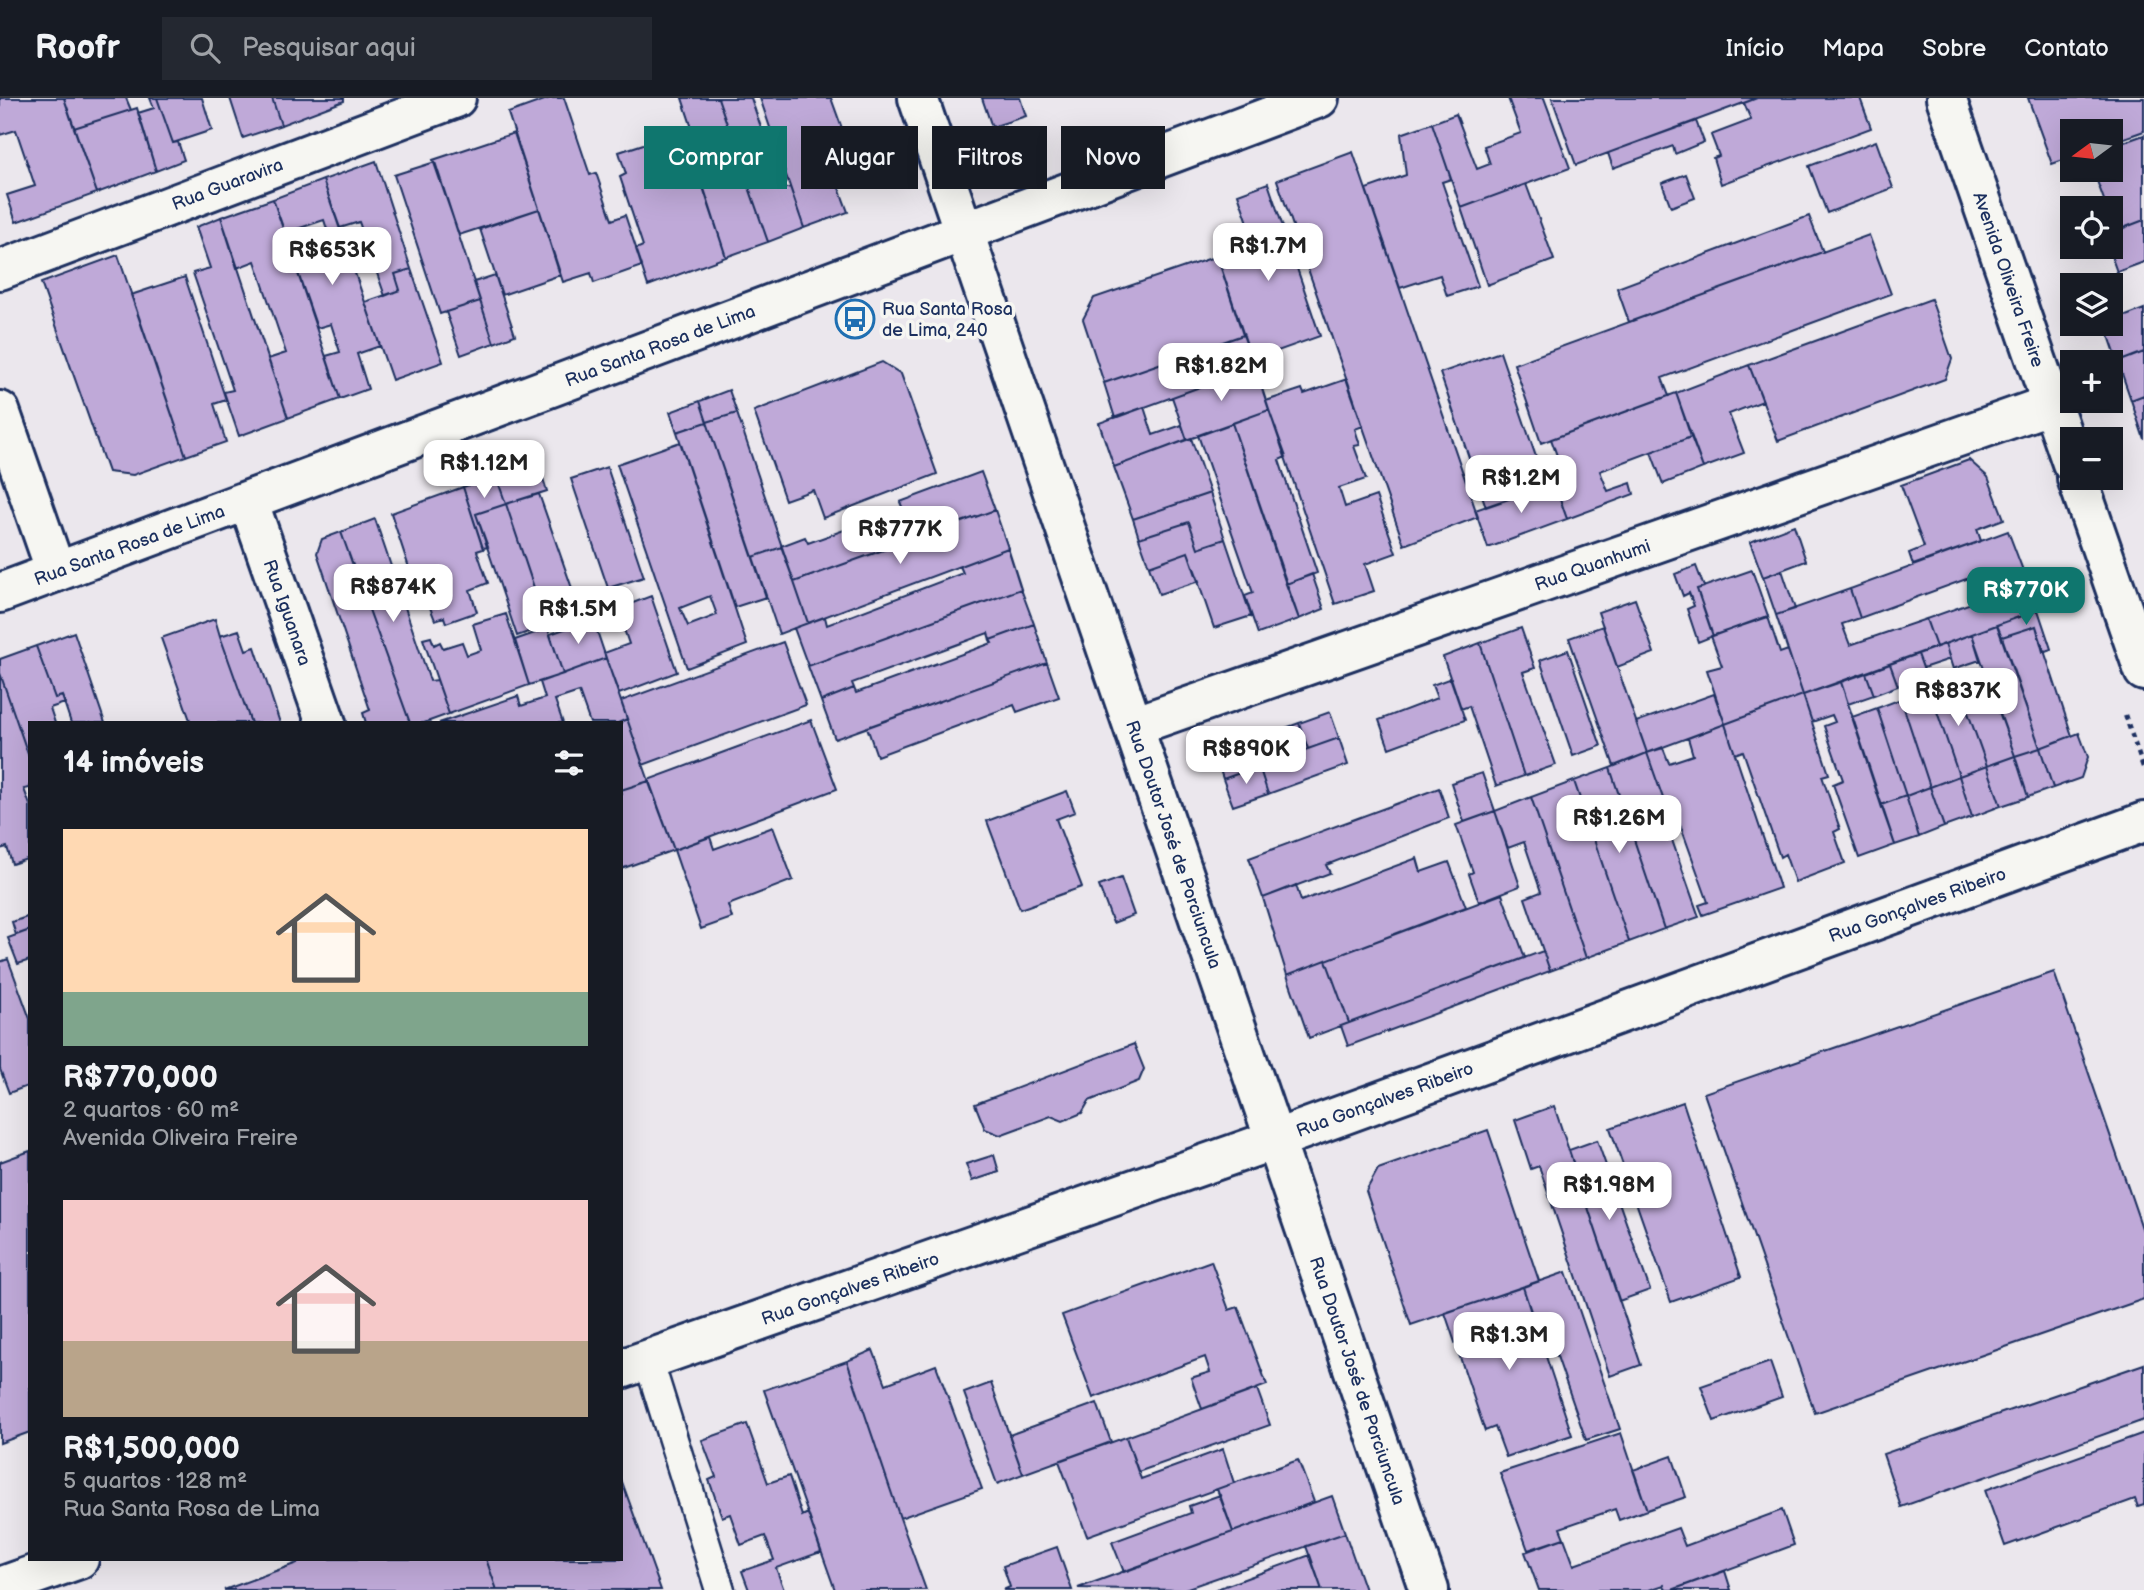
<!DOCTYPE html>
<html lang="pt">
<meta charset="utf-8">
<style>
:root{--surface:#171b24;--page:#242831;--text:#f1f3f6;--muted:#9ea1a6;--line:#363941;--accent:#0f766e}
body{margin:0;font-family:"Balsamiq Sans",sans-serif;background:var(--page);color:var(--text);height:100vh;display:flex;flex-direction:column;font-size:26px;white-space:nowrap}
*{box-sizing:border-box;margin:0}
p{font-size:23px;color:var(--muted)}
.icon{flex:none;width:38px;height:38px;fill:none;stroke:currentColor;stroke-width:2;stroke-linecap:round;stroke-linejoin:round}
.map{position:relative;flex:1;overflow:hidden}
.details{position:absolute;left:28px;top:623px;width:595px;height:840px;display:flex;flex-direction:column;background:var(--surface);border-radius:0px;box-shadow:0 7px 28px #0002}
.details>*{flex:none}
.guide{position:absolute;left:644px;top:28px;width:665px;height:63px;display:flex;gap:14px}
.needle{width:46px;rotate:255deg}
.buttons{position:absolute;left:2060px;top:21px;display:grid;gap:14px}
.buttons a{display:grid;place-items:center;width:63px;height:63px;border-radius:0px;background:var(--surface);box-shadow:0 7px 28px #0002;font-size:35px}
.price{position:absolute;translate:-50% -60px;padding:0 16px;border-radius:14px;background:#fff;color:#222;font-size:23px;line-height:46px;filter:drop-shadow(0 2px 4px #0008)}
.price::after{content:'';position:absolute;left:50%;top:42px;width:21px;height:16px;margin-left:-10px;background:inherit;clip-path:polygon(0 0,100% 0,50% 100%)}
.price.active{background:var(--accent);color:#fff}
ul{padding:0;list-style:none}
li{display:grid;align-content:center;gap:14px;height:371px;padding:0 35px}
li span{display:grid;place-items:center;height:217px;border-radius:0px;color:#555}
li>.icon{margin-inline-start:auto}
span .icon{width:126px;height:126px;fill:#fffc;stroke-width:1}
li b{font-size:30px}
h2{display:flex;justify-content:space-between;align-items:center;height:84px;padding:0 35px;font-size:30px}
.pill{padding:0 24px;border-radius:0px;background:var(--surface);box-shadow:0 7px 28px #0002;font-size:24px;line-height:63px}
.pill.active{background:var(--accent);color:#fff}
header{display:flex;align-items:center;gap:42px;box-sizing:border-box;height:98px;padding:0 35px;background:var(--surface);border-bottom:2px solid var(--line)}
header strong{font-size:33px}
nav{display:flex;gap:38px;margin-inline-start:auto;font-size:24px}
.search{width:490px;height:63px;background:var(--page);display:flex;align-items:center;gap:18px;box-sizing:border-box;padding:0 24px;border-radius:0px;color:var(--muted);font-size:26px}
.map>svg:first-child{display:block}
.building{fill:#bfa9d8;stroke:#1b2f5e;stroke-width:2;fill-rule:evenodd}
.lines{fill:none;stroke-linecap:round;stroke-linejoin:round}
.service-casing{stroke:#1b2f5e;stroke-width:33}
.minor-casing{stroke:#1b2f5e;stroke-width:44}
.tertiary-casing{stroke:#1b2f5e;stroke-width:44}
.path{stroke:#1b2f5e;stroke-width:4.5;stroke-dasharray:5 5;stroke-linecap:butt}
.service{stroke:#f6f6f2;stroke-width:28}
.minor{stroke:#f6f6f2;stroke-width:38}
.tertiary{stroke:#f6f6f2;stroke-width:38}
.labels{text-anchor:middle;stroke-width:7;stroke-linejoin:round;paint-order:stroke}
.street-label{font-size:18px;fill:#1b2f5e;stroke:#f6f6f2}
.poi-label{font-size:18px;fill:#1b2f5e;stroke:#f6f6f2;text-anchor:start}
</style>
<header>
<strong>Roofr</strong>
<div class="search"><svg class="icon" aria-label="search" viewBox="0 0 24 24"><circle cx="10" cy="10" r="6"/><path d="M15 15l6 6"/></svg>Pesquisar aqui</div>
<nav><a>Início</a><a>Mapa</a><a>Sobre</a><a>Contato</a></nav>
</header>
<div class="map">
<svg width="2144" height="1492" viewBox="0 0 2144 1492">
<rect width="100%" height="100%" fill="#ebe7ed"/>
<filter id="ink" filterUnits="userSpaceOnUse"><feTurbulence type="fractalNoise" baseFrequency=".0143" numOctaves="2"/><feDisplacementMap in="SourceGraphic" scale="14" xChannelSelector="R" yChannelSelector="G"/><feConvolveMatrix kernelMatrix="1 2 1 2 8 2 1 2 1" color-interpolation-filters="sRGB"/></filter>
<g filter="url(#ink)">
<path class="building" d="M0,0h64l33,95 -81,29 -9,-27 28,-9 -19,-56 -16,5z
M64,0h62l5,12 -57,18z
M150,0h7l16,45 5,-1 6,18 -28,11 -18,-58 16,-5z
M157,0h45l10,32 -39,13z
M230,0h42l9,27 -38,13z
M272,0h72v3l-63,24z
M550,0h14l26,77 6,-2 16,47 13,-5 17,51 -48,17 -3,-10 -28,9 -55,-169z
M682,0h36l50,144 -42,15 -29,-88 8,-2z
M718,0h33l31,91 8,-2 14,41 -36,14z
M760,0h71l17,47 -15,27 15,40 -44,16z
M982,0h38l6,18 -34,11z
M1508,0h36l26,70 -109,40 -29,-85 24,-9 21,55 13,-5 -6,-18 37,-13z
M1552,0h205l-181,67z
M1757,0h103l11,30 -150,56 -8,-26 6,-2 -8,-21 40,-15 -7,-17z
M2028,0h116v33l-34,12v-12h-38v26l-20,7z
M137,10l19,63 -59,22 -23,-65z
M1696,23l8,21 -29,12 -2,-8 -60,22 -5,-15z
M1432,25l19,56 -9,3 36,104 -31,10 -7,-21 -40,13 -34,-99 40,-14 -5,-41z
M514,35l25,76 -80,26 -26,-75z
M2144,37v85l-28,11 -6,-23h-3l-14,-38h17v-23z
M668,38l11,36 18,-5 29,90 -78,29 -12,-37 7,-3 -23,-69 6,-3 -7,-22z
M1876,43l17,47 -66,25 -18,-47z
M1353,54l125,365 -74,28 -127,-365z
M376,63l35,108 -16,5 5,16 -15,6 -26,-74 -19,6 -17,-48z
M435,64l45,139 -40,13 -46,-139z
M1686,76l9,24 -24,9 -9,-24z
M323,82l57,166 -23,8 11,35 -28,10 -14,-43 14,-4 -9,-28 -14,4 -21,-61 39,-13 -11,-34 -39,13 -12,-34z
M1268,85l52,153 -68,24 -32,-96 38,-13 -20,-57z
M1526,86l28,76 -67,25 -26,-77z
M273,101l67,200 -52,19 -20,-59 18,-6 -31,-92 -18,7 -16,-51z
M539,111l21,66 -58,20 -22,-66z
M1809,118l14,36 -194,70 -12,-34z
M221,119l67,201 -49,18 -15,-44 9,-2 -40,-117 17,-5 -14,-41z
M2144,122v42l-27,10 -9,-25h2v-14z
M1869,137l22,59 -229,84 7,18 -128,47 -27,-79z
M118,157l68,201 -53,19 -25,-3 -67,-189z
M1217,158l26,79 -139,48 -21,-64 11,-21z
M411,171l32,93 -51,18 -27,-78 35,-12 -5,-16z
M495,177l20,60 -21,8 -20,-61z
M185,179l41,123 -12,4 12,38 -40,14 -55,-161z
M1931,201l21,60 -7,20 -167,62 -29,-76z
M480,203l14,42 -33,12 -15,-43z
M2144,211v43l-26,10 -13,-38z
M1243,237l12,32 -140,51 -11,-35z
M1500,254l46,134 -60,21 -46,-134z
M2144,254v43l-13,5 -13,-38z
M882,264l19,12 36,100 -114,44 -10,-28 -28,10 -31,-89z
M1749,267l14,36 -34,13 15,39 -41,15 -27,-75z
M1255,269l14,43 -82,30 -15,-43z
M1347,281l16,47 -8,3 5,16 -6,1 12,33 -27,9 6,19 31,-11 20,57 -31,11 9,27 -39,13 -69,-203 36,-12 2,5z
M729,292l8,23 -30,9 -7,-21z
M1676,295l15,44 -91,34 8,20 23,-8 3,11 -67,25 -13,-38 11,-3 -14,-39z
M2144,297v44l-13,-39z
M700,303l7,21 -30,10 -7,-20z
M1144,309l9,28 29,-10 5,15 -73,27 -15,-44z
M1269,312l17,47 -7,3 38,113 -31,11 -54,-161z
M737,315l45,134 -29,10 -46,-135z
M707,324l59,175 -31,10 -58,-175z
M1232,325l67,196 -41,15 -13,-38 8,-3 -55,-158z
M1691,339l12,31 -40,16 -12,-32z
M1191,340l19,55 -77,26 -19,-52z
M680,344l67,203 -60,23 -70,-204zM710,498l7,19 -29,11 -8,-18z
M537,362l10,31 -41,13 -10,-28z
M1969,362l19,17 16,42 -27,10 4,12 -68,24 -4,-12 15,-6 -23,-62z
M607,369l37,110 -36,11 -37,-109z
M981,374l14,38 -201,72 -13,-36 24,-9 3,6 95,-34 -3,-7z
M496,378l10,28 -30,10 12,33 -5,1 -20,-61z
M1554,385l13,36 -79,29 -13,-38z
M463,389l20,62 -6,2 11,32 -18,7 7,22 -31,11 -2,-6 -9,3 -6,-15 -7,2 -31,-94z
M1210,395l15,46 -27,9 -9,-26 -50,16 -6,-19z
M539,396l42,120 -34,13 -41,-123z
M506,406l57,170 -34,11 -14,-45 23,-8 -1,-3 -20,7 -41,-122z
M995,412l13,38 -200,75 -14,-41z
M375,421l55,162 7,-1 12,34 -25,9h-14l-69,-191z
M1189,424l9,26 27,-9 26,77 -37,12 -26,-76 -39,14 -10,-28z
M1794,427l12,36 -43,16 -13,-35z
M2008,433l30,79 -102,37 -10,-28 51,-18 -8,-23 -109,40 -10,-29z
M341,434l69,191h-44l-3,-10 7,-3 -53,-157 5,-14z
M782,449l26,76 -29,11 -26,-77z
M1008,450l13,41 -213,77 -14,-38 31,-11 2,8 136,-52 -3,-7z
M1188,454l11,29 -40,13 -10,-28z
M1696,468l8,21 -7,2 16,47 -15,6 -11,-33 7,-3 -5,-13 -6,3 -8,-22z
M1752,472l16,46 -55,20 -16,-47z
M1782,472l13,39 -19,6 -13,-38z
M1312,476l12,35 -25,10 -13,-35z
M1021,491l13,35 -44,16 -2,-7 -136,50 2,5 -33,13 -13,-35z
M1850,491l10,29 -18,6 8,21 76,-26 10,28 -133,48 -27,-80z
M651,498l26,76 -58,22 -15,-41 25,-9 -12,-35z
M1635,501l19,54 -37,14 -19,-55z
M2038,512l13,39 -8,3 -7,-26 -34,11 -5,-12z
M506,516l23,71 -80,29 -26,-75 8,-2 3,8 6,-3 3,6 19,-6 5,13 14,-5 -8,-26z
M1768,519l12,36 8,-3 15,45 -78,29 -18,-54 15,-4 -11,-30z
M215,521l5,17 31,87h-60l-30,-85z
M593,521l13,39 -43,16 -13,-40z
M1034,526l13,39 -212,76 -14,-38 33,-13 2,5 136,-50 -2,-3z
M1997,527l43,123 -25,8 -43,-122z
M1603,528l44,127 -33,13 -45,-128z
M2036,528l36,110 -32,12 -38,-111z
M1521,530l14,40 -12,4 33,93 -32,11 -44,-133z
M239,532l7,20 9,-3 25,76h-29l-31,-87z
M74,534l31,91h-34l-9,-27 -7,2 -19,-52z
M1972,536l8,26 -27,9 -8,-25z
M783,544l23,63 -163,60 -22,-64z
M1480,545l44,133 -28,10 -27,-80 -8,3 -18,-52z
M1945,546l5,15 -27,9 -5,-14z
M36,548l19,52 7,-2 3,7 -15,5 5,15h-25v37l-30,-87v-14z
M1568,552l33,96 -28,10 -33,-96z
M1918,556l8,22 -28,10 -8,-22z
M606,560l21,61 -9,4h-28l-11,-31 -24,8 8,23h-124l79,-27 3,10 24,-8 -5,-16z
M1047,565l12,34 -42,15 -3,-7 -137,51 -10,-29z
M1890,566l8,22 -24,9 -8,-22z
M1983,570l32,88 -28,10 -31,-87z
M0,575l30,87v28l-6,1 6,16v53l-18,6 -5,-17 -7,2z
M1866,575l8,22 -26,9 -7,-22z
M1451,580l14,42 -76,28 -10,-28 58,-22 -5,-13z
M1956,581l31,87 -28,10 -30,-88z
M1841,584l54,163 -36,13 -26,-74 10,-4 -19,-54 11,-4 -3,-7 -20,7 -9,-27z
M1929,590l30,88 -29,11 -29,-88z
M1714,596l11,30 -78,29 -11,-31z
M1803,597l26,79 -7,2 18,53 -6,3 11,31 -50,19 -10,-28 -5,3 -37,-106 -8,3 -10,-30z
M1901,601l29,88 -24,9 -29,-88z
M1877,610l29,88 -25,9 -29,-88z
M1330,614l9,26 -31,11 -9,-26z
M627,621l22,62 -28,9v-67h-3z
M811,622l26,69 -163,61 -26,-70z
M1299,625l9,26 -49,17 -9,-25z
M1725,626l55,164 -77,27 -4,-10 9,-3 -37,-103 -7,2 -17,-48 16,-5 6,15 24,-8 -5,-17z
M2079,635l9,24 -7,21 -28,10 -13,-40z
M1339,640l9,27 -80,29 -9,-28z
M1250,643l9,25 -36,13 -8,-25z
M2040,650l13,40 -25,9 -13,-41z
M1647,655l17,48 -5,2 40,114 -35,12 -54,-161z
M2015,658l13,41 -27,9 -14,-40z
M1259,668l9,28 -35,12 -10,-27z
M1987,668l14,40 -29,11 -13,-41z
M1610,670l54,161 -35,13 -55,-161z
M1482,675l13,38 -31,11 -13,-39z
M1959,678l13,41 -28,10 -14,-40z
M649,683l25,69 -53,19v-79z
M1574,683l55,161 -43,16 -55,-161z
M1930,689l14,40 -25,10 -13,-41z
M1439,690l10,30 -123,47 4,8 -67,25 -14,-40z
M1067,693l8,21 -19,7 26,68 -62,22 -33,-88z
M1906,698l13,41 -24,8 -14,-40z
M1531,699l55,161 -36,13 -25,-73 16,-6 -17,-50 -16,6 -13,-37z
M1495,713l25,75 -41,16 -10,-28 4,-2 -17,-47z
M773,729l20,53 -65,25 4,13 -31,11 -27,-79 36,-13 4,12z
M1417,760l4,14 28,-10 17,45 -179,68 -24,-77 33,-13 5,16z
M1121,780l13,37 -21,8 -14,-37z
M1502,796l23,64 -176,65 -23,-63z
M30,818v14l-14,5 -4,-13z
M30,832v30l-12,4 -10,-26z
M1543,853l7,20 -202,75 -7,-20z
M8,861l22,60v66l-21,8 -9,-24v-107z
M1326,862l23,63 -40,15 -22,-63z
M2054,874l90,262v65l-329,114 -111,-320z
M1134,946l10,25 -5,12 -50,20 -7,12 -19,8 -12,-5 -51,19 -15,-6 -10,-25z
M1683,1004l58,175 -70,25 -61,-174z
M1554,1008l87,259 -31,11 -71,-210 -8,3 -16,-49z
M1488,1032l51,151 -128,44 -45,-134 12,-22z
M1597,1042l53,150 -31,11 -50,-151z
M30,1053v281l-30,11v-281z
M994,1057l5,17 -27,9 -6,-17z
M1211,1163l18,49 9,-3 29,78 -65,24 -11,-31 19,-6 -5,-15 -112,41 -31,-83z
M1566,1174l54,157 -34,11 -43,-124 -10,3 -10,-32z
M1523,1189l49,148 -66,22 -11,-30 -10,4 -40,-118z
M873,1252l13,34 50,-19 46,124 -82,29 -53,-157z
M847,1263l53,157 26,72h-91l-71,-200z
M1770,1264l12,35 -68,24 -13,-35z
M2144,1266v56l-243,87 -18,-53z
M991,1285l32,91 -26,10 -33,-91z
M1257,1291l13,36 -132,47 -12,-35z
M1097,1305l14,39 -88,32 -14,-39z
M747,1326l21,59 21,-7 13,40 6,-3 13,39 -45,16 8,22h-35l-7,-19 32,-11 -9,-24 -24,9 -11,-31 -8,3 -13,-37 7,-3 -14,-37z
M1621,1335l26,77 -28,10 -4,-11 -55,19 4,10 -36,12 -28,-77z
M2144,1335v72l-6,2 -3,-8 -130,47 -20,-56z
M1126,1339l15,42 82,-30 11,34 -147,53 -28,-75z
M1672,1358l14,41 -39,13 -14,-40z
M1298,1362l16,42 -81,30 -16,-43z
M621,1381l40,111h-164l-11,-31h135z
M1220,1397l13,37 -109,40 -12,-30 79,-29 -2,-7z
M1332,1398l13,37 -163,57 -104,-2z
M1782,1412l12,35 -122,45h-6l-2,-5 -15,5h-110l-14,-38 39,-14 10,27 104,-37 7,18z
M1345,1435l20,57h-43l-16,-44z
M1057,1449l15,43h-69l7,-3 -7,-21z
M1310,1457l12,35h-108z
M308,1461h178l11,31h-273z
M1725,1473l6,19h-59z"/>
<g class="lines">
<defs>
<path id="service" d="M648,1261l72,231"/>
<g id="minor">
<path id="s1" d="M918,0l511,1492"/>
<path id="s2" d="M0,172l456,-172"/>
<path d="M0,313l56,161"/>
<path id="s3" d="M249,405l77,220"/>
<path id="s4" d="M0,495c441,-162 878,-332 1319,-495"/>
<path id="s5" d="M1134,628l918,-322"/>
<path id="s6" d="M621,1271l653,-229 870,-318"/>
<path d="M0,1489l79,-28"/>
</g>
<g id="tertiary">
<path id="s7" d="M1946,0l126,365"/>
<path d="M2077,380l67,193"/>
</g>
</defs>
<use href="#service" class="service-casing"/>
<use href="#minor" class="minor-casing"/>
<use href="#tertiary" class="tertiary-casing"/>
<path class="path" d="M2125,617l19,55"/>
<use href="#service" class="service"/>
<use href="#minor" class="minor"/>
<use href="#tertiary" class="tertiary"/>
</g>
</g>
<defs>
<symbol id="bus-ring" viewBox="-11 -11 22 22"><circle r="9.5" fill="#f6f6f2" stroke="#1f6fb2" stroke-width="1.5"/><path d="M-5-6H5V4H4V6H2V4H-2V6H-4V4H-5ZM-3.5-4V0h7V-4ZM-3.5 1.2v1.5H-2V1.2ZM2 1.2v1.5H3.5V1.2Z" fill="#1f6fb2"/></symbol>
</defs>
<g fill-rule="evenodd">
<use href="#bus-ring" x="833" y="199" width="44" height="44"/>
</g>
<g class="labels">
<g class="street-label">
<text dy="6" stroke="none"><textPath href="#s2" startOffset="243">Rua Guaravira</textPath></text>
<text dy="6" stroke="none"><textPath href="#s7" startOffset="192">Avenida Oliveira Freire</textPath></text>
<text dy="6" stroke="none"><textPath href="#s4" startOffset="705">Rua Santa Rosa de Lima</textPath></text>
<text dy="6" stroke="none"><textPath href="#s4" startOffset="138">Rua Santa Rosa de Lima</textPath></text>
<text dy="6" stroke="none"><textPath href="#s5" startOffset="486">Rua Quanhumi</textPath></text>
<text dy="6" stroke="none"><textPath href="#s3" startOffset="116">Rua Iguanara</textPath></text>
<text dy="6" stroke="none"><textPath href="#s1" startOffset="789">Rua Doutor José de Porciuncula</textPath></text>
<text dy="6" stroke="none"><textPath href="#s6" startOffset="1377">Rua Gonçalves Ribeiro</textPath></text>
<text dy="6" stroke="none"><textPath href="#s6" startOffset="810">Rua Gonçalves Ribeiro</textPath></text>
<text dy="6" stroke="none"><textPath href="#s6" startOffset="243">Rua Gonçalves Ribeiro</textPath></text>
<text dy="6" stroke="none"><textPath href="#s1" startOffset="1356">Rua Doutor José de Porciuncula</textPath></text>
</g>
<g class="poi-label">
<text x="882" y="217">Rua Santa Rosa<tspan x="882" dy="21">de Lima, 240</tspan></text>
</g>
</g>
</svg>
<div class="buttons">
<a><svg class="needle" viewBox="-14 -14 28 28"><path d="M0-13l5 13h-10z" fill="#e53935"/><path d="M0 13l5-13h-10z" fill="#9ea1a6"/></svg></a>
<a><svg class="icon" aria-label="locate" viewBox="0 0 24 24"><circle cx="12" cy="12" r="6"/><path d="M12 2v4M12 18v4M2 12h4M18 12h4"/></svg></a>
<a><svg class="icon" aria-label="layers" viewBox="0 0 24 24"><path d="M12 4l9 5-9 5-9-5zM3 14l9 5 9-5"/></svg></a>
<a>+</a>
<a>−</a>
</div>
<b class="price" style="left:1268px;top:185px">R$1.7M</b>
<b class="price" style="left:332px;top:189px">R$653K</b>
<b class="price" style="left:1221px;top:305px">R$1.82M</b>
<b class="price" style="left:484px;top:402px">R$1.12M</b>
<b class="price" style="left:1521px;top:417px">R$1.2M</b>
<b class="price" style="left:900px;top:468px">R$777K</b>
<b class="price" style="left:393px;top:526px">R$874K</b>
<b class="price active" style="left:2026px;top:529px">R$770K</b>
<b class="price" style="left:578px;top:548px">R$1.5M</b>
<b class="price" style="left:1958px;top:630px">R$837K</b>
<b class="price" style="left:1246px;top:688px">R$890K</b>
<b class="price" style="left:1619px;top:757px">R$1.26M</b>
<b class="price" style="left:1609px;top:1124px">R$1.98M</b>
<b class="price" style="left:1509px;top:1274px">R$1.3M</b>
<div class="guide">
<a class="pill active">Comprar</a>
<a class="pill">Alugar</a>
<a class="pill">Filtros</a>
<a class="pill">Novo</a>
</div>
<section class="details">
<h2>14 imóveis<svg class="icon" aria-label="filters" viewBox="0 0 24 24"><path d="M4 7h16M4 17h16"/><circle cx="9" cy="7" r="2"/><circle cx="15" cy="17" r="2"/></svg></h2>
<ul>
<li><span style="background:linear-gradient(#ffd9b3 75%,#7fa58c 0)"><svg class="icon" aria-label="home" viewBox="0 0 24 24"><path d="M3 11l9-7 9 7M6 9v11h12V9"/></svg></span><div><b>R$770,000</b><p>2 quartos · 60 m²</p><p>Avenida Oliveira Freire</p></div></li>
<li><span style="background:linear-gradient(#f6c9c9 65%,#b9a48a 0)"><svg class="icon" aria-label="home" viewBox="0 0 24 24"><path d="M3 11l9-7 9 7M6 9v11h12V9"/></svg></span><div><b>R$1,500,000</b><p>5 quartos · 128 m²</p><p>Rua Santa Rosa de Lima</p></div></li>
</ul>
</section>
</div>
